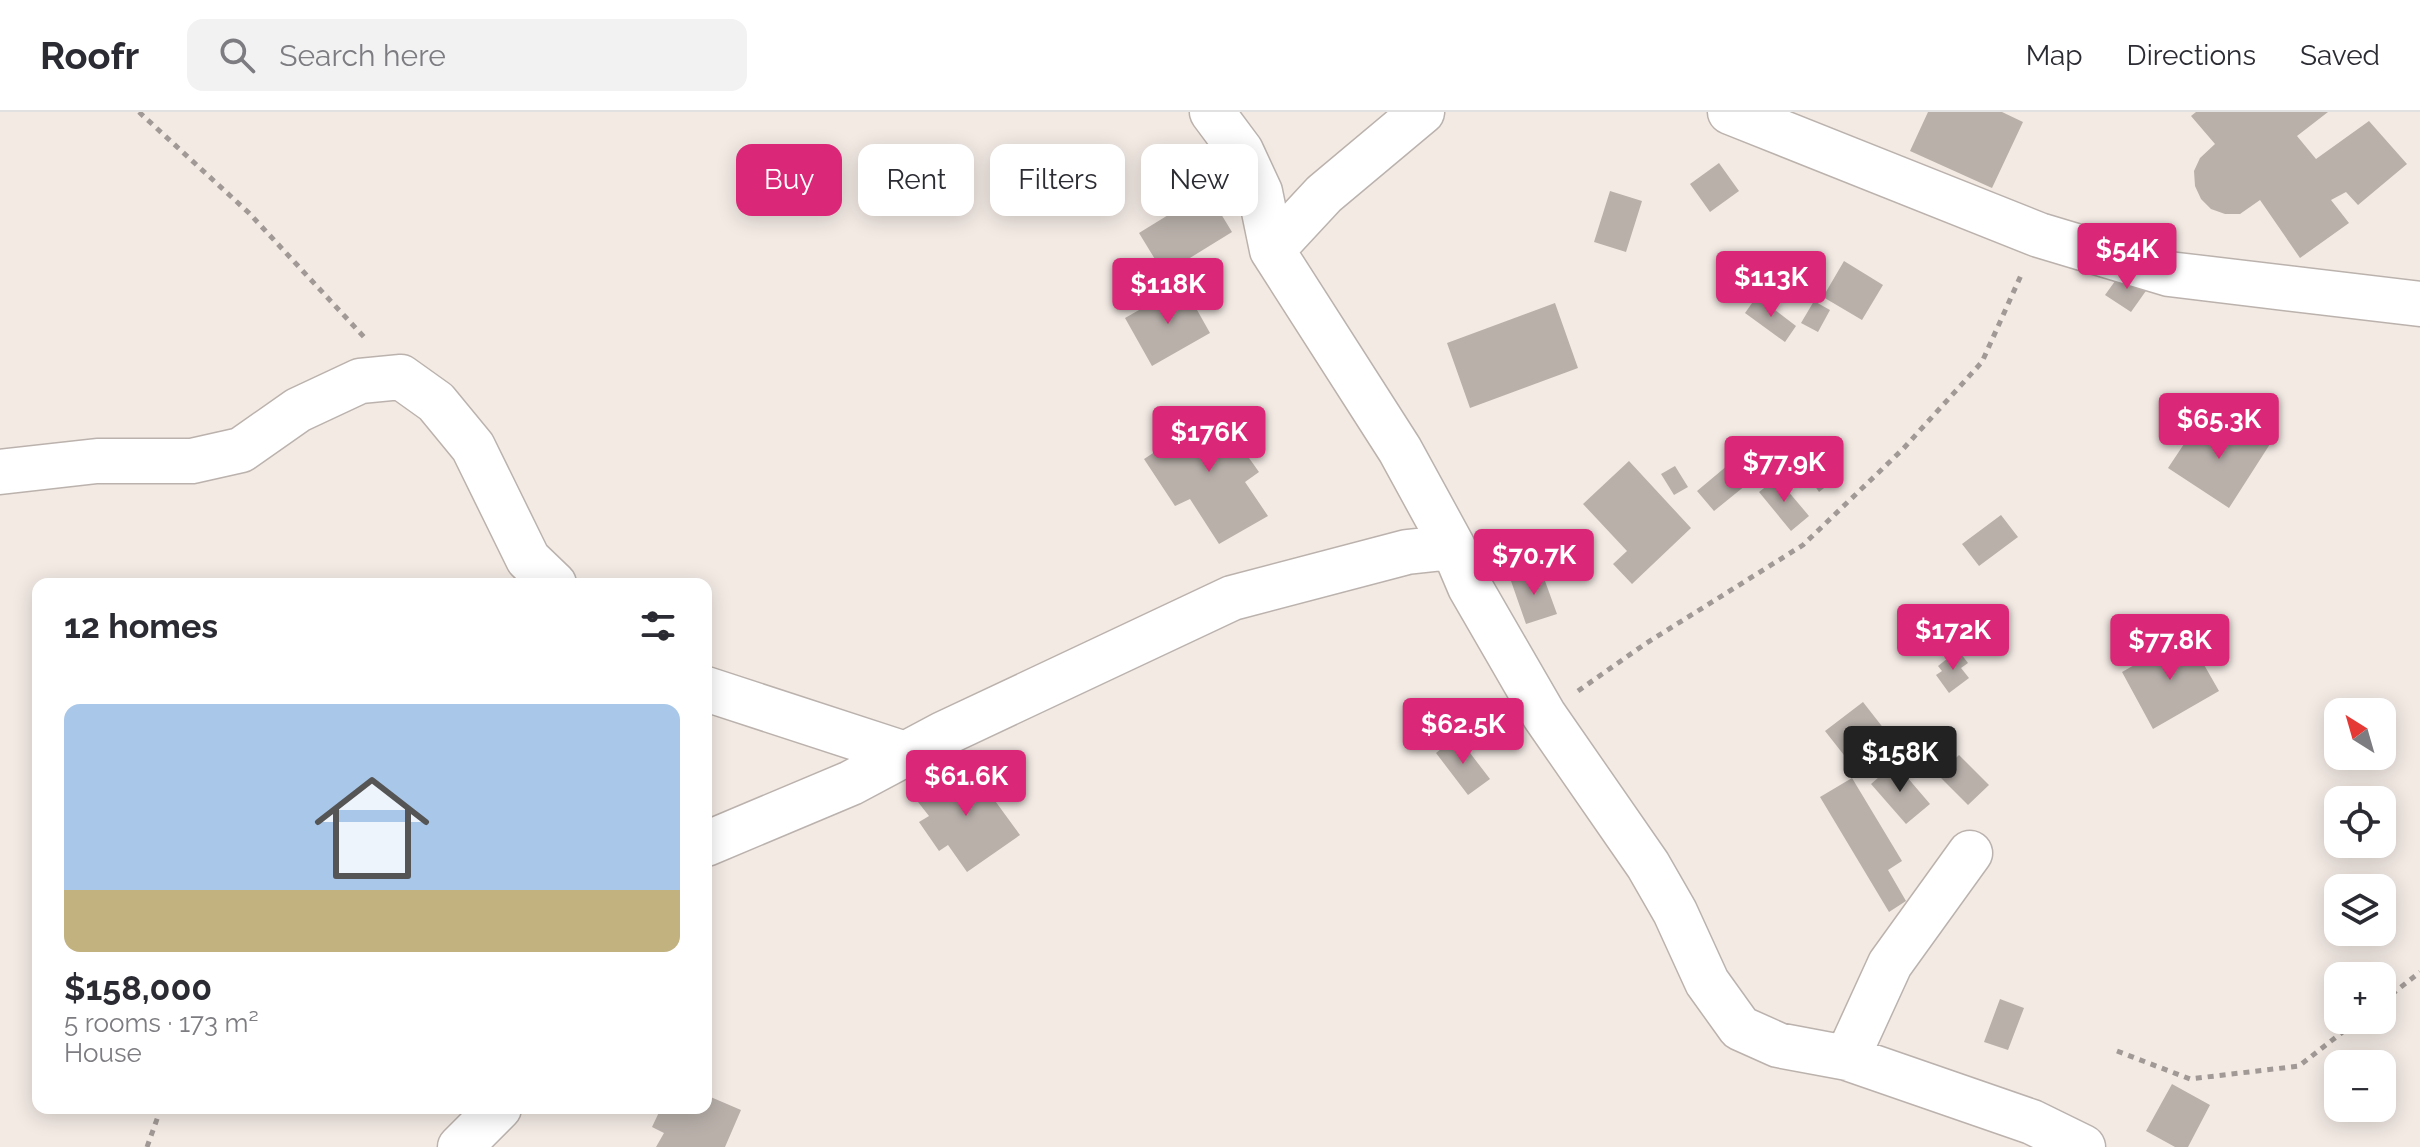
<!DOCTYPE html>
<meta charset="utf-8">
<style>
:root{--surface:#fff;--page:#f2f2f3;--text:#2b2b33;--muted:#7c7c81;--line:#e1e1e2;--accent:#db2777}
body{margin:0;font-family:Raleway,sans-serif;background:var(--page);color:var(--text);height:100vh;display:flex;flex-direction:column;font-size:30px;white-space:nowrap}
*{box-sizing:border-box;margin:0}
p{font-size:26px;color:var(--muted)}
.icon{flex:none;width:44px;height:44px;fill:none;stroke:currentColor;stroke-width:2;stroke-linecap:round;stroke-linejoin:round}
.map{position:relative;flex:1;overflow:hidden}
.panel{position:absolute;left:32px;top:466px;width:680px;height:536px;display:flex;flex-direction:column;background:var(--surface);border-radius:16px;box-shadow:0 4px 20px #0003}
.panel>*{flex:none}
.banner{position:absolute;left:736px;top:32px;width:760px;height:72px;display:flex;gap:16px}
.needle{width:52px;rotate:323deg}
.buttons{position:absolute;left:2324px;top:586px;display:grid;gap:16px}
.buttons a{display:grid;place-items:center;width:72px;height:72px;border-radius:16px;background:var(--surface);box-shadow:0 4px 20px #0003;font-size:40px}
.price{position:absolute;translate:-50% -68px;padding:0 18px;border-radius:8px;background:var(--accent);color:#fff;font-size:26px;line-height:52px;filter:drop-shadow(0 2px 4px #0008)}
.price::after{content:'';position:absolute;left:50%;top:48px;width:24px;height:18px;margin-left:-12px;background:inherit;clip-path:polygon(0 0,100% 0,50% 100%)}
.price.active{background:#222;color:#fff}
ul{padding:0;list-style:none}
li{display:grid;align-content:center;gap:16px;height:424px;padding:0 32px}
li+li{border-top:2px solid var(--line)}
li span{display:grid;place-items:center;height:248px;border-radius:16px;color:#555}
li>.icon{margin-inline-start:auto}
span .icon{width:144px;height:144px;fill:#fffc;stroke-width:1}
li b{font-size:34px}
h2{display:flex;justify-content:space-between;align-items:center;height:96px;padding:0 32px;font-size:34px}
.tag{padding:0 28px;border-radius:16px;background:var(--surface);box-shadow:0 4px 20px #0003;font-size:28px;line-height:72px}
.tag.active{background:var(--accent);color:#fff}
header{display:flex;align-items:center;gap:48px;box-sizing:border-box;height:112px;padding:0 40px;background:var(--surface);border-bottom:2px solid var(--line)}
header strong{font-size:38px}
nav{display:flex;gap:44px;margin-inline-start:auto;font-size:28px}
.search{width:560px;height:72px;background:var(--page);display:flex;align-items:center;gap:20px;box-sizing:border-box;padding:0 28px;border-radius:16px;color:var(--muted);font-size:30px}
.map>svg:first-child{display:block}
.building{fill:#b9b0aa}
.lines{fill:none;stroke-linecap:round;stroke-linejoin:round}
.minor-casing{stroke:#bbb2ad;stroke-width:47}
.path{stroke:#a09995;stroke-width:5;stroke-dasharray:6 6;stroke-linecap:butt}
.minor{stroke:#fff;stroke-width:44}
</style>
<header>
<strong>Roofr</strong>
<div class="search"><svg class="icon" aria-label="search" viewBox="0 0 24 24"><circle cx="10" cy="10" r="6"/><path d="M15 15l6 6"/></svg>Search here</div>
<nav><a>Map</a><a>Directions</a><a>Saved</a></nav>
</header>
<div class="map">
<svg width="2420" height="1035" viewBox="0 0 2420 1035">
<rect width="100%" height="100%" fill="#f3eae4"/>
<path class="building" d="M1928,0h74l21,10 -31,66 -82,-37z
M2196,0h132l-31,24 19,23 53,-38 38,43 -49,41 -12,-13 -15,8 18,23 -49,35 -40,-58 -20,14h-15l-14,-5 -10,-10 -6,-13 -1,-15 6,-13 15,-14 -24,-28z
M1719,51l20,28 -29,21 -20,-28z
M1207,79l25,41 -68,42 -25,-41z
M1610,79l32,10 -16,51 -32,-10z
M1844,149l39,24 -21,35 -39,-23z
M2123,158l25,18 -17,24 -26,-17z
M1183,173l27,48 -58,33 -27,-48z
M1757,184l39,30 -11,16 -40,-29z
M1814,189l16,9 -12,22 -17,-9z
M1555,191l23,65 -108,40 -23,-65z
M1212,294l47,66 -14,10 23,34 -49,28 -29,-45 -15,7 -31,-47 23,-15 -6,-9z
M2185,307l37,25 15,-22 33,22 -41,64 -61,-40 20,-30 -11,-7z
M1815,344l18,25 -14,11 -18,-26z
M1734,348l17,21 -37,30 -17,-20z
M1629,349l62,67 -59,56 -19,-20 14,-13 -44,-47z
M1675,354l13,21 -14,8 -13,-21z
M1777,366l32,38 -18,15 -32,-39z
M2001,403l17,22 -39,29 -17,-22z
M1541,458l16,44 -31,10 -15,-43z
M2187,523l32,56 -66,38 -31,-57z
M1958,538l10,13 -7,5 8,10 -20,15 -13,-18 6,-4 -4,-5z
M1863,590l25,32 -37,30 -26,-33z
M1457,624l33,43 -22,16 -32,-42z
M1959,643l30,30 -21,20 -30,-30z
M966,649l54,74 -53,37 -19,-27 -9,6 -20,-29 10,-6 -11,-14 27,-18 -3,-6z
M1895,651l35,41 -24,20 -35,-40z
M1852,666l50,83 -14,9 18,31 -17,11 -69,-115z
M2000,887l24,9 -16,42 -24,-8z
M2172,972l38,21 -22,42h-13l-29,-16z
M706,983l35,15 -16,37h-69l8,-14 -12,-6 9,-19h45z"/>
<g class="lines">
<defs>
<path id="minor" d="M1212,0l29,39 19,41 12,58 128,200 53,97 17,40 74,128 104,150 27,47 32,70 33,46 38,17 69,13 185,64 51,25
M1730,0l309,123 130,39 251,30
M1272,138l52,-56 98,-82
M0,360l97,-11h95l49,-11 57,-40 62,-29 41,-4 35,25 37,45 55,112 26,25
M706,577l199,65
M706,732l145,-61 92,-49 289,-136 175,-46 46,-5
M1847,946l43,-94 80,-111
M460,1035l39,-39"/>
</defs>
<use href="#minor" class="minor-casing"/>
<path class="path" d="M139,0l110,101 115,124
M1578,579l67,-47 158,-99 100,-96 79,-87 40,-89
M2382,890l38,-30
M2117,939l73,28 109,-13 59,-46
M147,1035l14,-39"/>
<use href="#minor" class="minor"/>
</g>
</svg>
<div class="buttons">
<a><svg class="needle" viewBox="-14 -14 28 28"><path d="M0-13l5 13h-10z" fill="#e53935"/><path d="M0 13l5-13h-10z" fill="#7c7c81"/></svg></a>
<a><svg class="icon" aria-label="locate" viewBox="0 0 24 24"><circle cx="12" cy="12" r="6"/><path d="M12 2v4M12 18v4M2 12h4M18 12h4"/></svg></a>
<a><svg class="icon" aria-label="layers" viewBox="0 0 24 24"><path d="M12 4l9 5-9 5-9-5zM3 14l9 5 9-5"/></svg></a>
<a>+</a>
<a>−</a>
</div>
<b class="price" style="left:2127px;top:179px">$54K</b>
<b class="price" style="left:1771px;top:207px">$113K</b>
<b class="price" style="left:1168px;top:214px">$118K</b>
<b class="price" style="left:2219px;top:349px">$65.3K</b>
<b class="price" style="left:1209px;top:362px">$176K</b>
<b class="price" style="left:1784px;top:392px">$77.9K</b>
<b class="price" style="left:1534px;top:485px">$70.7K</b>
<b class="price" style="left:1953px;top:560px">$172K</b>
<b class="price" style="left:2170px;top:570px">$77.8K</b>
<b class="price" style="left:1463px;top:654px">$62.5K</b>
<b class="price active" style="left:1900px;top:682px">$158K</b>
<b class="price" style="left:966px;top:706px">$61.6K</b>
<div class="banner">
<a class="tag active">Buy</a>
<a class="tag">Rent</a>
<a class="tag">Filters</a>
<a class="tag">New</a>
</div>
<section class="panel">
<h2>12 homes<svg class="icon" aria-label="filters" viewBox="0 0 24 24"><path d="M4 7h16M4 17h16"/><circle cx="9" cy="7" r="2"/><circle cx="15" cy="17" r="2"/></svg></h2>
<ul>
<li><span style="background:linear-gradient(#a9c7e8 75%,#c2b280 0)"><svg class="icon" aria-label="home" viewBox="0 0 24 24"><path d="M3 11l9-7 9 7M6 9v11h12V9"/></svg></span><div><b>$158,000</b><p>5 rooms · 173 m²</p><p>House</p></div></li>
</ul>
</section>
</div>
